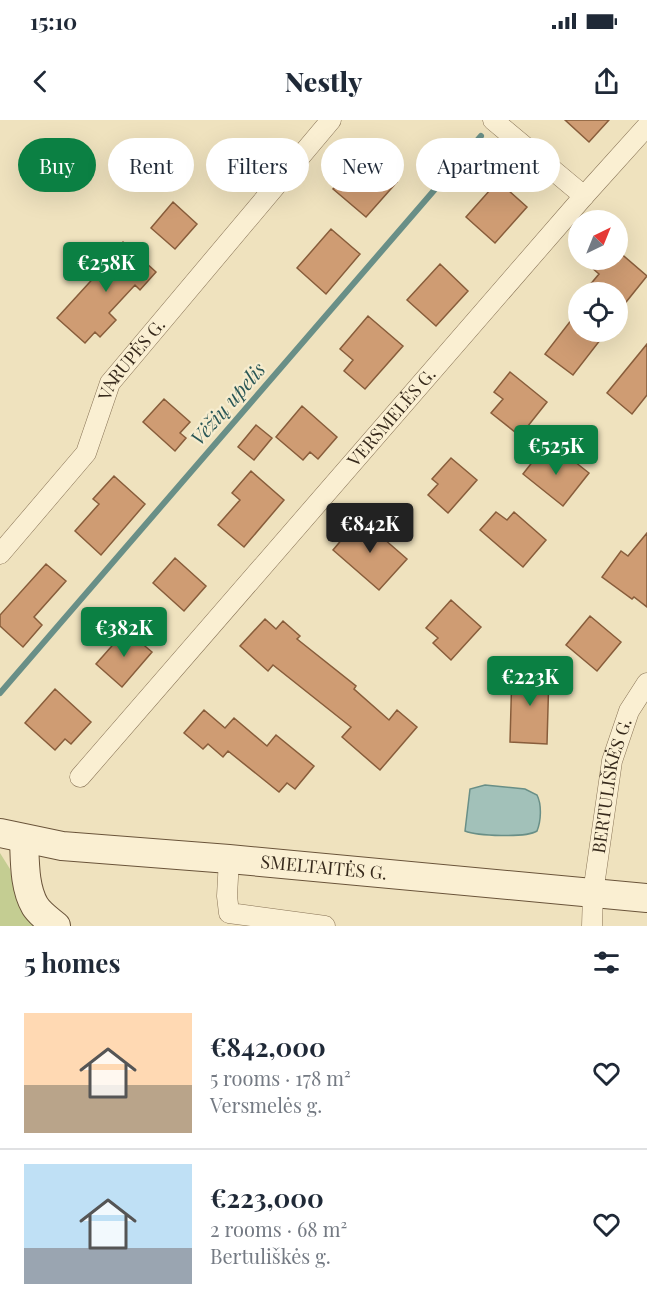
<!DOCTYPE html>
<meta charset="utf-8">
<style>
:root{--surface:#fff;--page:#f6f6f7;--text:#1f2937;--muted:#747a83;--line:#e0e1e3;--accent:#0b8043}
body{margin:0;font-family:"Playfair Display",serif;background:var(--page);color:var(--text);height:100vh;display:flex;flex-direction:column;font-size:22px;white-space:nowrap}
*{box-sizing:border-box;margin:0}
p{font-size:20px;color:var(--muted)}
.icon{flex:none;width:33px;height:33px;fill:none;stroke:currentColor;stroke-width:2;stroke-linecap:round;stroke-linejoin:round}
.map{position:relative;height:806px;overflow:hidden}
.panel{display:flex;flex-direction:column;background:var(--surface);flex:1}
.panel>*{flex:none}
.top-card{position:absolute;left:18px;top:18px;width:612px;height:54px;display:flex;gap:12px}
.needle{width:39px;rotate:43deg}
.buttons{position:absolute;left:568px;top:90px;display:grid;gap:12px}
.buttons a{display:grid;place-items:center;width:60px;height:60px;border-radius:50%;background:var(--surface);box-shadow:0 6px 24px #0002;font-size:30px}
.price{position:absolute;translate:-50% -51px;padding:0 14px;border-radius:6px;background:var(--accent);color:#fff;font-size:20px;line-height:39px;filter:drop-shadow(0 2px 3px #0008)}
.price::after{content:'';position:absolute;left:50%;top:36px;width:18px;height:14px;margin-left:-9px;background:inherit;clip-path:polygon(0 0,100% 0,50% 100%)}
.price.selected{background:#222;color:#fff}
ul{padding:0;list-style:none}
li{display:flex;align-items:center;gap:18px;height:150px;padding:0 24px}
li+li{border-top:2px solid var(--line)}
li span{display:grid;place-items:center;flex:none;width:168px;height:120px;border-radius:0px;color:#555}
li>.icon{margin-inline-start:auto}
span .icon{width:72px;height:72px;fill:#fffc;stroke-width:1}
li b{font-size:26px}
h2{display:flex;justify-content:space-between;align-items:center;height:72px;padding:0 24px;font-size:26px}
.pill{padding:0 21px;border-radius:27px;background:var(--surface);box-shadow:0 6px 24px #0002;font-size:21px;line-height:54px}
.pill.selected{background:var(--accent);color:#fff}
.status{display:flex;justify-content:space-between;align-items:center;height:42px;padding:0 30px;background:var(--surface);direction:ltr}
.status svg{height:16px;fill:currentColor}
header{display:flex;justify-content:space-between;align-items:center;height:78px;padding:0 24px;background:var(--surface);font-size:27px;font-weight:800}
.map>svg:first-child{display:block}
.green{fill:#c4cd92}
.water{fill:#a2c1b9;stroke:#698f87;stroke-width:1.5}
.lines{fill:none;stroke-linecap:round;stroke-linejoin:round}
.stream{stroke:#698f87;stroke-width:6}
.building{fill:#cf9c73;stroke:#885d3b;stroke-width:1.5}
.street-casing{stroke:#887356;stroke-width:21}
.secondary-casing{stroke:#6a543a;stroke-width:30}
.street{stroke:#faefd2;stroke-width:20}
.secondary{stroke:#faefd2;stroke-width:28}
.labels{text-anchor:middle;stroke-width:4.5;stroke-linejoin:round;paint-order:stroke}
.street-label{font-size:18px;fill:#372a1c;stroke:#f6ecce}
.water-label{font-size:20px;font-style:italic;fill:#2a5756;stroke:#f6ecce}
</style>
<div class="status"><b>15:10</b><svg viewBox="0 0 49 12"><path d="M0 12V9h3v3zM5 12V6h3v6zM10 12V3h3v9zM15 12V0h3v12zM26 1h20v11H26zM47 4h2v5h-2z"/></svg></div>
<header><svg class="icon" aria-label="back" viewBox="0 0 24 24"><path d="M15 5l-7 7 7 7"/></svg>Nestly<svg class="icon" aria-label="share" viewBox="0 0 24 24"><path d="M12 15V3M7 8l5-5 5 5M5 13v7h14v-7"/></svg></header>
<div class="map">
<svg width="647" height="806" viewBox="0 0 647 806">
<rect width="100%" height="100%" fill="#efe2be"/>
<path class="green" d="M0,733l10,16 5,26 8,18 14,13h-37z"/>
<path class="water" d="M485,665l40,4 12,6c5,10 4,26 0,36 -11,7 -60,5 -72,0l5,-42z"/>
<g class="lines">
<path class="stream" d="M0,573l481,-557"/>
</g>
<path class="building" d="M565,0h44l-20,22z
M359,29l38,33 -31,35 -33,-28 10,-11 -5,-4z
M498,61l29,26 -32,36 -29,-26z
M173,82l24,22 -22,25 -24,-21z
M331,109l29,25 -34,40 -29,-26z
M123,122l33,30 -16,18 -5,-5 -26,28 7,7 -16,17 -5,-5 -10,11 -28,-25 42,-46 -2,-2z
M618,131l29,25 -29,36v-20h-22l-7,-6 10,-12 -16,-14h35z
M440,144l28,27 -32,35 -29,-26z
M579,190v22h12l10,7 -28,36 -28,-21z
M368,196l35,30 -38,43 -21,-18 9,-11 -13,-11z
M647,224v51l-15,19 -25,-21z
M510,252l37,30 -27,34 -29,-23 12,-14 -9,-7z
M164,279l26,23 -10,11 6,5 -11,13 -32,-29z
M302,286l35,31 -19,22 -8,-7 -7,8 -27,-23z
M256,305l16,13 -18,22 -16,-13z
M560,330l29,23 -26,33 -40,-32 18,-23 11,9z
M451,338l26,22 -29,33 -20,-18 10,-11 -6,-5z
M251,351l33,29 -40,47 -26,-22 22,-25 -8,-7z
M114,356l31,28 -44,51 -26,-24 24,-27 -6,-5z
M496,392l11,8 7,-8 32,28 -23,27 -43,-37z
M360,398l47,41 -28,31 -46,-40z
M647,413v74l-13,-10 -2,2 -30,-22 19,-26 7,5z
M175,438l31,28 -22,25 -31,-28z
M46,444l20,17 -32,36 8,8 -19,22 -23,-21v-11z
M451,480l30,27 -30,33 -18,-17 5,-5 -12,-10z
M590,496l31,26 -24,29 -31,-26z
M265,499l11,10 7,-8 17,15 -3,3 59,47 -2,3 35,31 8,-10 20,17 -37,43 -38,-33 9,-10 -78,-62 -5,6 -28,-25z
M126,510l26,22 -30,35 -26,-23z
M512,550l37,2 -2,72 -37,-2z
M55,569l36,33 -20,22 -6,-5 -10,11 -30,-27z
M204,590l21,18 9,-10 33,28 9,-11 38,31 -19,23 -8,-6 -8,9 -51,-41 -5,6 -15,-13 -5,5 -19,-16z"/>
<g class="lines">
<defs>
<g id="street">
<path d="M493,0l91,76"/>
<path id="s1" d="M0,434l86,-101 24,-70 221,-263"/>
<path id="s2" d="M80,657l504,-581 63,-70"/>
<path d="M229,739l-2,37 2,17 96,13"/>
<path id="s3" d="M592,806l1,-33 19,-132 17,-50 18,-28"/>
</g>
<g id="secondary">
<path id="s4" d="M0,713l62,13 167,13 418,39"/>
<path d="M24,720c1,21 0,47 11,66 5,8 14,14 21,20"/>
</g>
</defs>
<use href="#street" class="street-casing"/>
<use href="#secondary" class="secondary-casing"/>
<use href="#street" class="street"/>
<use href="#secondary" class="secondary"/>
</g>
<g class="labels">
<g class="street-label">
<text dy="6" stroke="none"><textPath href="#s1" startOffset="238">VARUPĖS G.</textPath></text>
<text dy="6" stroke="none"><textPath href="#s2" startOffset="476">VERSMELĖS G.</textPath></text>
<text dy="6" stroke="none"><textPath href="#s3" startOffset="142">BERTULIŠKĖS G.</textPath></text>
<text dy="6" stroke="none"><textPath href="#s4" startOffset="326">SMELTAITĖS G.</textPath></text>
</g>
<g class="water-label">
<text transform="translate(228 284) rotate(-49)" y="7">Vėžių upelis</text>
</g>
</g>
</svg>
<div class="buttons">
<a><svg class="needle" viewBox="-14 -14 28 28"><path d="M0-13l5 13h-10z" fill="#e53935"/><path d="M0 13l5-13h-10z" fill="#747a83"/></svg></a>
<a><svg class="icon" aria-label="locate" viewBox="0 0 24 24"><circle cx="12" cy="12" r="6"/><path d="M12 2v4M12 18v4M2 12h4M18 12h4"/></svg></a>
</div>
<b class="price" style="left:106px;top:173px">€258K</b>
<b class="price" style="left:556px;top:356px">€525K</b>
<b class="price selected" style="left:370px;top:434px">€842K</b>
<b class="price" style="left:124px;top:538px">€382K</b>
<b class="price" style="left:530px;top:587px">€223K</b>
<div class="top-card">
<a class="pill selected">Buy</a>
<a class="pill">Rent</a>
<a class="pill">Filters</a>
<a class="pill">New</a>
<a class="pill">Apartment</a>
</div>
</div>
<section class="panel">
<h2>5 homes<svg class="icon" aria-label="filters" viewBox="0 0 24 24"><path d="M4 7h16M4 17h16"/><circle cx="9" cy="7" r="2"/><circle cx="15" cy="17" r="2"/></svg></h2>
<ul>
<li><span style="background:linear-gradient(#ffd9b3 60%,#b9a48a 0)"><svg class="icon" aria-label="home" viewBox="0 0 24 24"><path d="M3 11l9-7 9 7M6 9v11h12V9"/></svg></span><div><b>€842,000</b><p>5 rooms · 178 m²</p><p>Versmelės g.</p></div><svg class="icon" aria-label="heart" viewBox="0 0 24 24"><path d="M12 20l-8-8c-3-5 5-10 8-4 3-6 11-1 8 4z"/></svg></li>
<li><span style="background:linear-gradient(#bfe0f5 70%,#9aa5b1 0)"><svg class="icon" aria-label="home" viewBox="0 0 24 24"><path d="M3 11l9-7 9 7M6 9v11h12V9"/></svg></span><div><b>€223,000</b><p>2 rooms · 68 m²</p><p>Bertuliškės g.</p></div><svg class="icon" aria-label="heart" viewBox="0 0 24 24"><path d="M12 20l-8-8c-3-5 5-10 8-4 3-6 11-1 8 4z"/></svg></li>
</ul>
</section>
